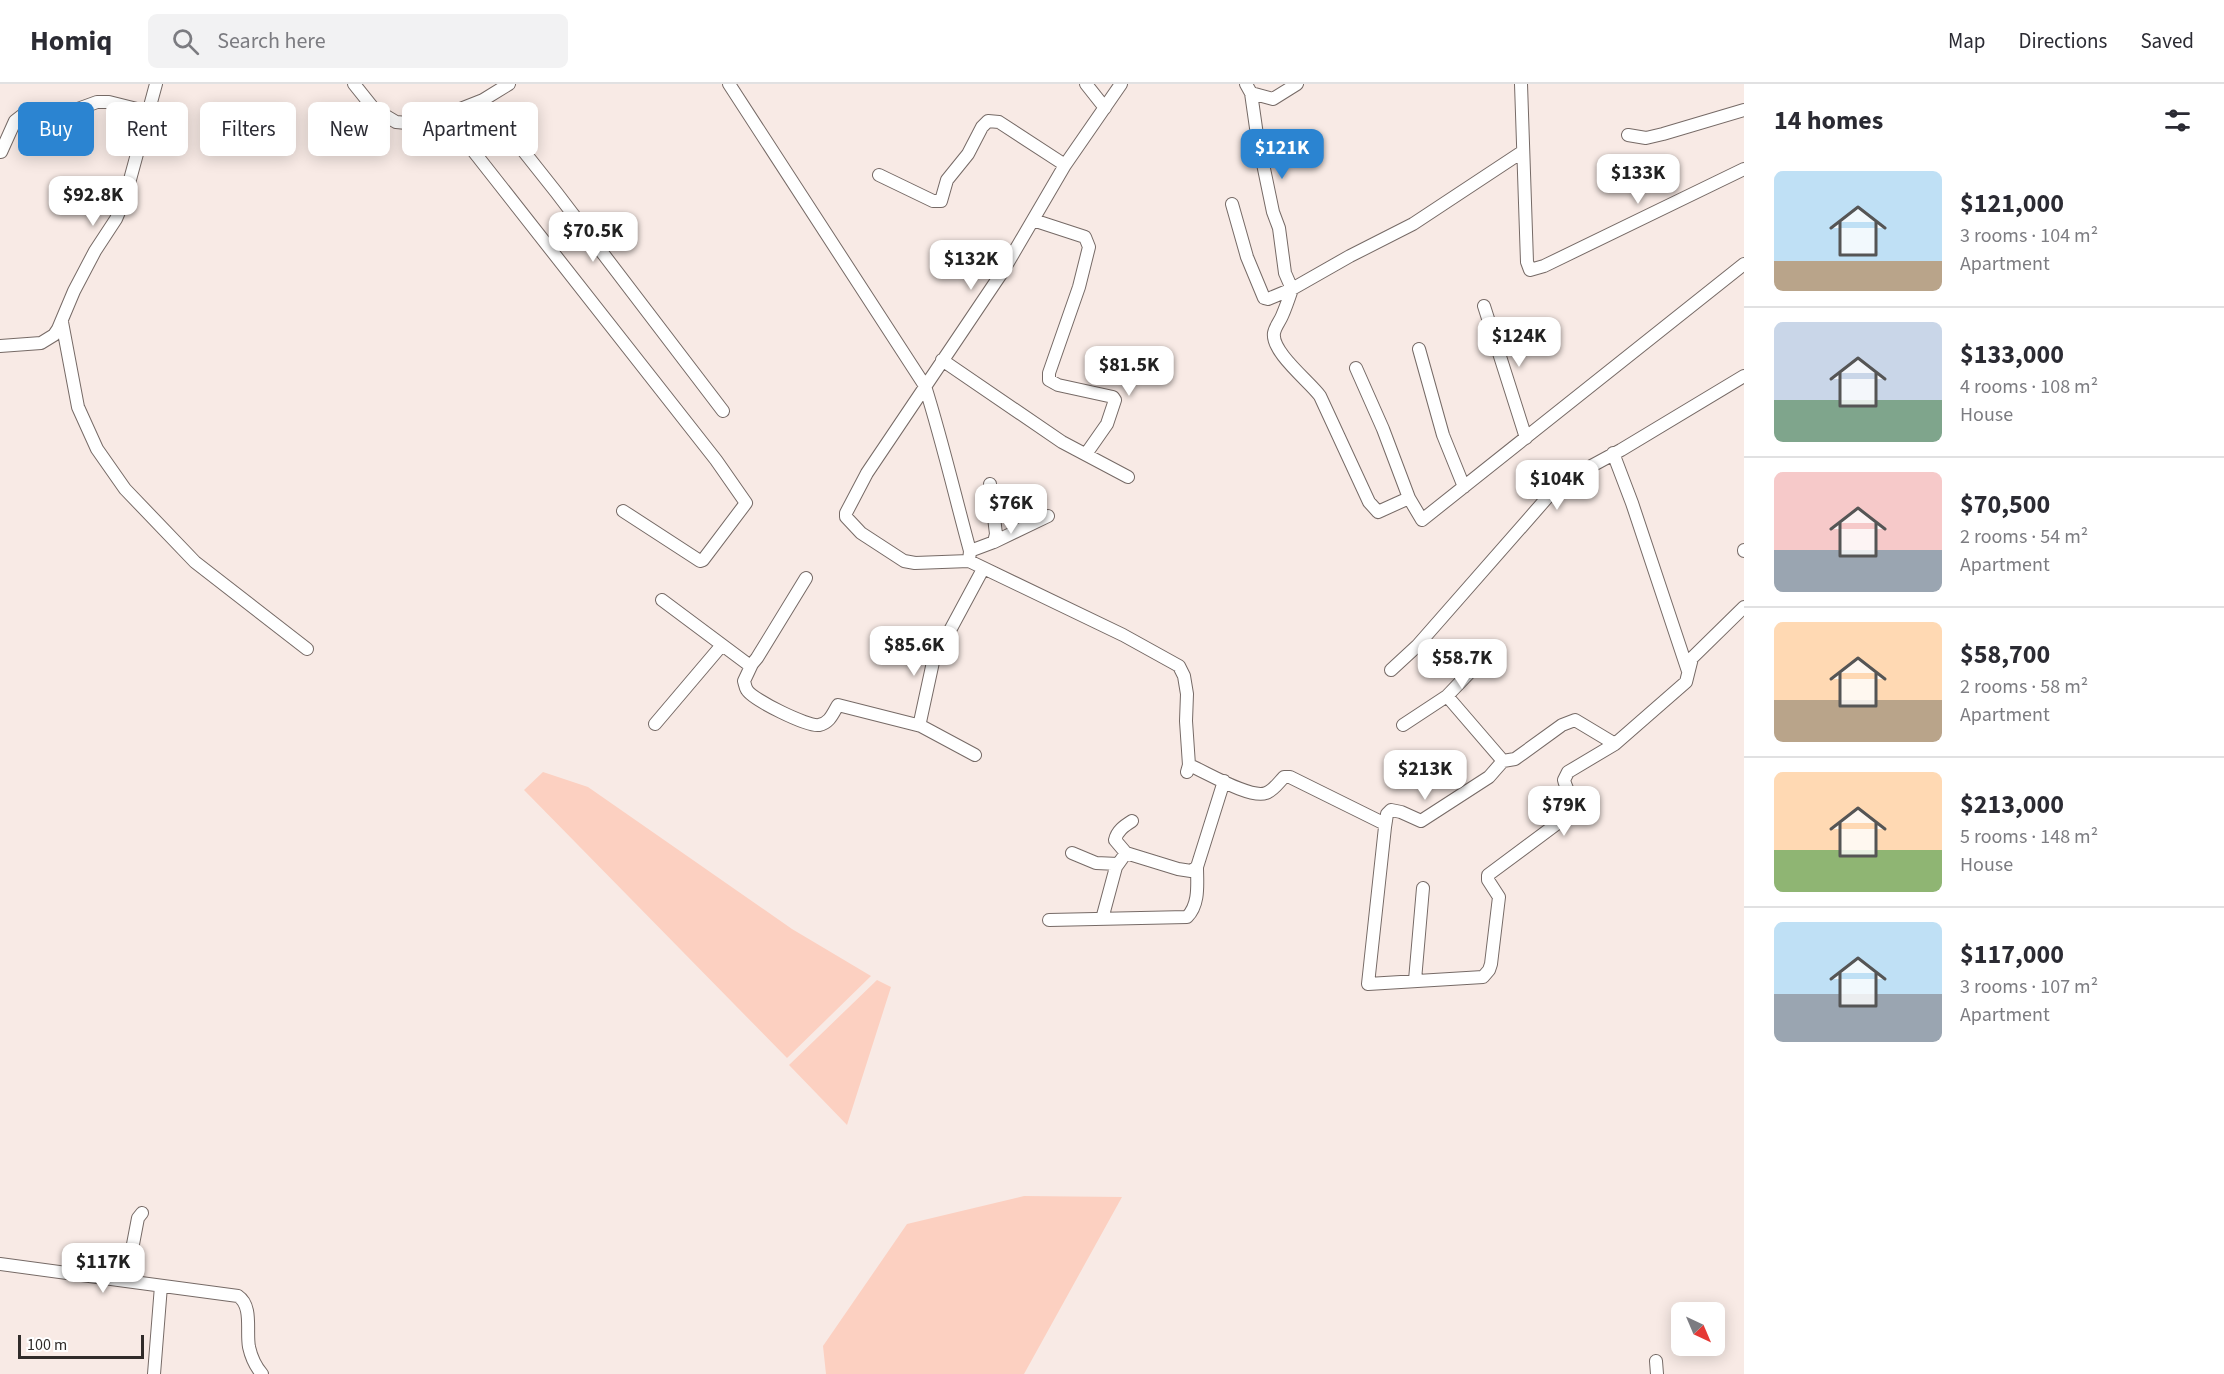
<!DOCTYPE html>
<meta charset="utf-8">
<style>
:root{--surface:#fff;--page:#f2f2f3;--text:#2b2b33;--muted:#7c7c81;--line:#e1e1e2;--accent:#2b84d1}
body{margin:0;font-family:"Source Sans 3",sans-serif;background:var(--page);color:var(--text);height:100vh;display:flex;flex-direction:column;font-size:22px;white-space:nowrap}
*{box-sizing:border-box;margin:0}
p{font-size:20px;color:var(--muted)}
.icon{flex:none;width:33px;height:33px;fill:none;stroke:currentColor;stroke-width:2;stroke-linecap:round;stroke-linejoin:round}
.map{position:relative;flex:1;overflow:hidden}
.sheet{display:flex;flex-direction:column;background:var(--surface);width:480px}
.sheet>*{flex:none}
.top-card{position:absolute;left:18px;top:18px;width:570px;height:54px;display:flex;gap:12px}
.needle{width:39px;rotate:136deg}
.fabs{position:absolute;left:1671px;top:1218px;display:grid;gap:12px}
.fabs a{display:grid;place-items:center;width:54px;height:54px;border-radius:9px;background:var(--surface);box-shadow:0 3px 15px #0003;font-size:30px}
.scale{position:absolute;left:18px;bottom:15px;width:126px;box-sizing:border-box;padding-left:6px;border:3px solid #302b29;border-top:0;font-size:16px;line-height:21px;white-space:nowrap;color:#302b29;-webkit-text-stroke:4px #fff;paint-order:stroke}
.price{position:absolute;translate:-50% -51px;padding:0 14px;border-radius:12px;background:#fff;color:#222;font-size:20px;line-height:39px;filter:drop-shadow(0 2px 3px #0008)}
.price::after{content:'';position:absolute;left:50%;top:36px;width:18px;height:14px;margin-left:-9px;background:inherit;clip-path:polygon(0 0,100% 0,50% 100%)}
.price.on{background:var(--accent);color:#fff}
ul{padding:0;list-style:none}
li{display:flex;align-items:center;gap:18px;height:150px;padding:0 30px}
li+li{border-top:2px solid var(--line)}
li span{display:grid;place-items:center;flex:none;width:168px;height:120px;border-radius:9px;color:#555}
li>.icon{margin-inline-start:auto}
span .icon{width:72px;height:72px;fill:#fffc;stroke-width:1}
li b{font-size:26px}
h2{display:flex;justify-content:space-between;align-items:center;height:72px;padding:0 30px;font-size:26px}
.chip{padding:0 21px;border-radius:9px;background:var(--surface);box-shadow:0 3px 15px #0003;font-size:21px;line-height:54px}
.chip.on{background:var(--accent);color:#fff}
header{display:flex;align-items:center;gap:36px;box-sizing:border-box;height:84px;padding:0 30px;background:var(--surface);border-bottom:2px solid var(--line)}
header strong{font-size:28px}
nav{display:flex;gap:33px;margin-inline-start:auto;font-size:21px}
.search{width:420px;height:54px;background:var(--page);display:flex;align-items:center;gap:15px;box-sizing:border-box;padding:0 21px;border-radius:9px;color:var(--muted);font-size:22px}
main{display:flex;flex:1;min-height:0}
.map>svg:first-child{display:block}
.green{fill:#fcd0c1}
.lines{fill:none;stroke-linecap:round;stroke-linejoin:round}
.minor-casing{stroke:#766a66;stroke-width:14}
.minor{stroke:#fff;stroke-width:12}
</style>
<header>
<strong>Homiq</strong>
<div class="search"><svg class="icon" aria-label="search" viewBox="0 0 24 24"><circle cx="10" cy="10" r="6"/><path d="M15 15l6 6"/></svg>Search here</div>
<nav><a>Map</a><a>Directions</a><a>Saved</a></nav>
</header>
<main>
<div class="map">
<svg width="1744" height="1290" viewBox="0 0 1744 1290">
<rect width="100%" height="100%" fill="#f8eae5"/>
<path class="green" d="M543,688l45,15 204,142 79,47 -84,82 -263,-268z
M877,896l14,7 -44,138 -58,-60z
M1024,1112l98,1 -98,177h-198l-3,-28 84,-122z"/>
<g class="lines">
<defs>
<path id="minor" d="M354,0l20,25 22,13 11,1 38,-8 38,-15 26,-16
M729,0l196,302c17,54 30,110 45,165l-1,10
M1086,0l19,24
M1121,0l-56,81 -62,106 -136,202 -21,40v4l15,16 43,28 11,2 54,-2 154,74 56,31 5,10 3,18 -1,27 3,44 -2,7
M1246,0l5,9 6,42 16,77 6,16 6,45 7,16c-3,9 -6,18 -10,27 -2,5 -7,11 -8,17 -3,19 36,49 46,63l49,106 9,10 31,-14
M1521,0l6,178 3,8 14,-4 200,-97
M1251,9l22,6 24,-15
M483,16l73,92 167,219
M445,31l271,345 30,43 -43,57 -3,1 -77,-50
M1628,51l18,3 17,-4 81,-24
M1,68l14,-31 9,-7 34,-1 17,-3 22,-8h12l40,10
M879,91l54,26h8l6,-21 21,-26 14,-27 6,-6 11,1 66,43
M1232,120l15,53 17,41 4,1 24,-10 58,-33 63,-32 109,-72
M1033,136l52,17 4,10 -10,40 -30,86v7l9,5 55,12 2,3 -8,24 -21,30
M1484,222l42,132
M62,238l16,85 19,42 28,40 70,73 112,87
M0,262l41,-3 13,-8 4,-6 16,-38 21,-40 21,-32 9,-21 31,-114
M1419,265l24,86 21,52
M942,276l120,82 66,35
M1356,284l27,61 26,69 13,22 322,-256
M1613,369l19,50 56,168
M994,458l54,-26
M1744,466v1
M970,467l24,-9 2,-8 -6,-50
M662,516l87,65 3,-1 5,-6 49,-80
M752,580l-8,17c1,3 1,6 3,9 6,10 61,37 72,35 11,-2 14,-12 19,-20l83,21
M1391,586l26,-24 143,-163 61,-33 123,-74
M1447,612l24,-25 28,-19
M655,640l67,-79
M1403,641l44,-29 56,65
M1615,660l-40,-24 -13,5 -47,34 -12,2 -14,16 -68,44 -20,-9 -10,-2 -4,4 -2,13 -17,157 115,-7 6,-7 2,-6 8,-67 -11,-17v-5l86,-64c1,-8 -8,-22 -10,-31l4,-8 47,-28 71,-62 6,-24 52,-51
M975,671l-54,-29 -1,-4 13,-60 50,-93
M1189,681c17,7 61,34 77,28 7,-2 13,-11 18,-16h6l95,47
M1132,737c-8,5 -15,10 -17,19l11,13 52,16 13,2 6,-4 27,-86
M1072,769l24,10 22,1
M1102,835l14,-52 10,-14
M1049,836l138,-3c13,-13 10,-34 10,-50
M1415,896l8,-92
M0,1180l126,17 12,-63 4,-5
M126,1197l112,15c15,10 8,35 11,51 2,9 7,20 13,27
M1656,1277l1,13
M154,1290l7,-88"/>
</defs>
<use href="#minor" class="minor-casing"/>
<use href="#minor" class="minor"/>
</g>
</svg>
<div class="fabs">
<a><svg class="needle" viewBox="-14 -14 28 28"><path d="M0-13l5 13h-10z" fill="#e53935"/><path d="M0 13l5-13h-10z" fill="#7c7c81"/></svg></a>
</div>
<div class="scale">100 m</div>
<b class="price on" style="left:1282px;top:96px">$121K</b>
<b class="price" style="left:1638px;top:121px">$133K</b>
<b class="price" style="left:93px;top:143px">$92.8K</b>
<b class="price" style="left:593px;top:179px">$70.5K</b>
<b class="price" style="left:971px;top:207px">$132K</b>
<b class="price" style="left:1519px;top:284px">$124K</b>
<b class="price" style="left:1129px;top:313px">$81.5K</b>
<b class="price" style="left:1557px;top:427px">$104K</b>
<b class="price" style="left:1011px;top:451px">$76K</b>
<b class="price" style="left:914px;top:593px">$85.6K</b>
<b class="price" style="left:1462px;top:606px">$58.7K</b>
<b class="price" style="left:1425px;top:717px">$213K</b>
<b class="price" style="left:1564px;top:753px">$79K</b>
<b class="price" style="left:103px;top:1210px">$117K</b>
<div class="top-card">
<a class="chip on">Buy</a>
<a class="chip">Rent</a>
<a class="chip">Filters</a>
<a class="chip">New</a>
<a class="chip">Apartment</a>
</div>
</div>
<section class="sheet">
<h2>14 homes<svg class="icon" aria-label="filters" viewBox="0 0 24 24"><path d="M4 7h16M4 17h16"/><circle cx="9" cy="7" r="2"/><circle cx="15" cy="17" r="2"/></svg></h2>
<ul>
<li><span style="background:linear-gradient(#bfe0f5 75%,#b9a48a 0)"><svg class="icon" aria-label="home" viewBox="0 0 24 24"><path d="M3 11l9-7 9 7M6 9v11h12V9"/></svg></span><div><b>$121,000</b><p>3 rooms · 104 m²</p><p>Apartment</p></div></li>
<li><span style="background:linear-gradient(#c9d6e8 65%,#7fa58c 0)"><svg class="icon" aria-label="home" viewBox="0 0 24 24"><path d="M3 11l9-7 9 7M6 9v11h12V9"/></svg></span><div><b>$133,000</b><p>4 rooms · 108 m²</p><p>House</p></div></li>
<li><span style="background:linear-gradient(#f6c9c9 65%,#9aa5b1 0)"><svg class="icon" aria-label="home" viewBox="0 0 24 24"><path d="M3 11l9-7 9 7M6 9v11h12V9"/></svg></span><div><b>$70,500</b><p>2 rooms · 54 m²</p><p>Apartment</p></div></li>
<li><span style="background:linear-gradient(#ffd9b3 65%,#b9a48a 0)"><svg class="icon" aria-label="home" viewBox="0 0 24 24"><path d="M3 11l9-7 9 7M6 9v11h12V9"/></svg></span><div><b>$58,700</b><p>2 rooms · 58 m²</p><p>Apartment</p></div></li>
<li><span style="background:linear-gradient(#ffd9b3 65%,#8fb573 0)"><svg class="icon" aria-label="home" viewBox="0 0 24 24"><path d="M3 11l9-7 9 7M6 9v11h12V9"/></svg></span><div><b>$213,000</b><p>5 rooms · 148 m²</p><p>House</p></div></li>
<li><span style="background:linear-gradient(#bfe0f5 60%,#9aa5b1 0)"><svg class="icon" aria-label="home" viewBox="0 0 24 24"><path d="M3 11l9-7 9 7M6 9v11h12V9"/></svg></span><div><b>$117,000</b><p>3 rooms · 107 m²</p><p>Apartment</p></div></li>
</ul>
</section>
</main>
